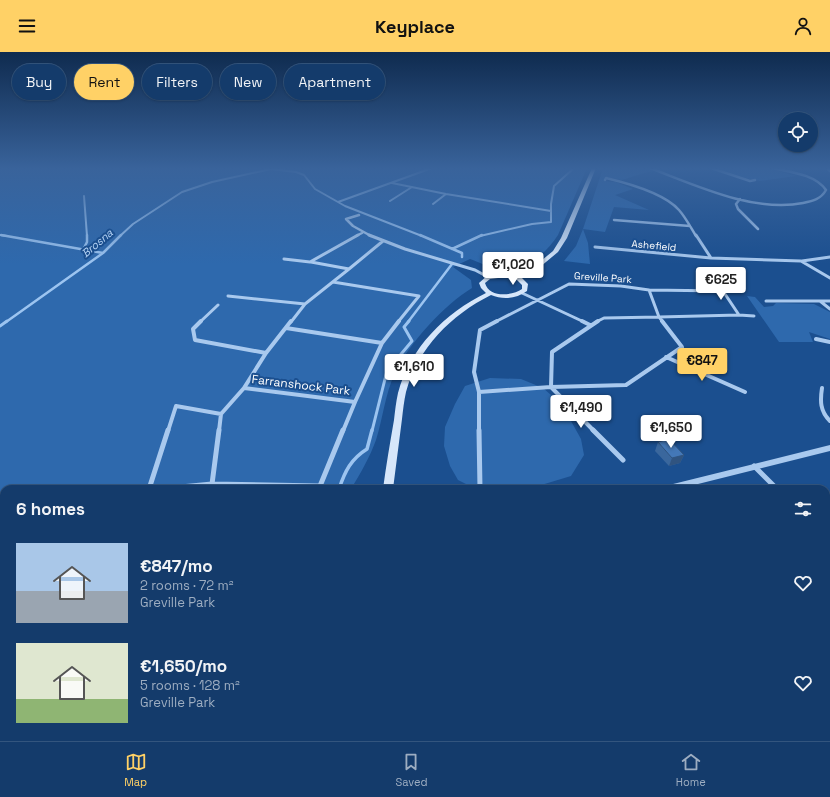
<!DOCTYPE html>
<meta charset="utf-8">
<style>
:root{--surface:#143b6b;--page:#214673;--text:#f1f3f6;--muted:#9dadc1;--line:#33557e;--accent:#ffd166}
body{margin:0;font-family:"Space Grotesk",sans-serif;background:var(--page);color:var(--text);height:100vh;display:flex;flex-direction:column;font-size:15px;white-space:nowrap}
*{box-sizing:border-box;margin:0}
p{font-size:13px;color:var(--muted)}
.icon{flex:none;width:22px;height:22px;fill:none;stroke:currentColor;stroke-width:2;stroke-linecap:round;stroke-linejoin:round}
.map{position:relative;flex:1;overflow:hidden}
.details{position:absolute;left:0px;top:433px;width:830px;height:256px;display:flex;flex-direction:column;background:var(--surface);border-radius:12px 12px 0 0;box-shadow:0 1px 3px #0004,0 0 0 1px var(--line)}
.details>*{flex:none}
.hud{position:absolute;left:12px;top:12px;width:400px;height:36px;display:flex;gap:8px}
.buttons{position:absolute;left:778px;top:60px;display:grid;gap:8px}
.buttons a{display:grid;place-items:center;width:40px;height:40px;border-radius:50%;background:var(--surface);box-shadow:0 1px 3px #0004,0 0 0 1px var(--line);font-size:20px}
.price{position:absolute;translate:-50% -34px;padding:0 9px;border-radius:4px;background:#fff;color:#222;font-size:13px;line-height:26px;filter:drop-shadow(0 1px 2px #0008)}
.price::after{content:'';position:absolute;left:50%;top:24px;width:12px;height:9px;margin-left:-6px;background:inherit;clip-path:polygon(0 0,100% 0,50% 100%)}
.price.active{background:var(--accent);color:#111}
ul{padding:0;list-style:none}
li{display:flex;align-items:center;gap:12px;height:100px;padding:0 16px}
li span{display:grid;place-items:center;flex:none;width:112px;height:80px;border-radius:0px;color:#555}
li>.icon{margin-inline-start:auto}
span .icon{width:48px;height:48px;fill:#fffc;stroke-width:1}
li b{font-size:17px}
h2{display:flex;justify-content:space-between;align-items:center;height:48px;padding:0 16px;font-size:17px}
.tag{padding:0 14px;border-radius:18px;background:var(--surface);box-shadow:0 1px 3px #0004,0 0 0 1px var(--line);font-size:14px;line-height:36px}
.tag.active{background:var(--accent);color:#111}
header{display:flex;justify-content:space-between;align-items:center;height:52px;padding:0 16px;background:var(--accent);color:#111;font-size:18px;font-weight:700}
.tabs{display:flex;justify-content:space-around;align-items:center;height:56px;border-top:1px solid var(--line);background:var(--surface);font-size:11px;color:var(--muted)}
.tabs a{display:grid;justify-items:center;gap:2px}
.tabs .active{color:var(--accent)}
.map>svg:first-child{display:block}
.green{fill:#2e69ad}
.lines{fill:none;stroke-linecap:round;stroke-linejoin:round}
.stream-far3{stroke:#9cc4f0;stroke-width:2}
.stream-far2{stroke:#9cc4f0;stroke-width:2.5}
.stream-far1{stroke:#9cc4f0;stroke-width:3}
.stream{stroke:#9cc4f0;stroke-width:3.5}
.minor-far4{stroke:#a9c9ee;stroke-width:2.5}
.minor-far3{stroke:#a9c9ee;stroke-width:3}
.minor-far2{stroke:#a9c9ee;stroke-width:4}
.minor-far1{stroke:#a9c9ee;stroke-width:5}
.minor{stroke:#a9c9ee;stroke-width:6}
.tertiary{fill:#a9c9ee;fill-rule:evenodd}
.secondary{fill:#d6e6fa;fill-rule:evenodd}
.wall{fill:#3a679d}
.shaded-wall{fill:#305480}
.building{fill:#4478b7;stroke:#305480}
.labels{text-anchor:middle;stroke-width:4;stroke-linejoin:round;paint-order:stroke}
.far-street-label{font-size:10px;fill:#fff;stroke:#1b4f8f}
.far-water-label{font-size:11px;font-style:italic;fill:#b5d3f5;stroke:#1b4f8f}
.street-label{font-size:12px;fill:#fff;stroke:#1b4f8f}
</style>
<header><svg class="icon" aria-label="menu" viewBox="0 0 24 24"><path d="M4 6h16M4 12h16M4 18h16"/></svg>Keyplace<svg class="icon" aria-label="person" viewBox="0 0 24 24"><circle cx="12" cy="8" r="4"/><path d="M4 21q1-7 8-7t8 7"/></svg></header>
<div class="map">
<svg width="830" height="689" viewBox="0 0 830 689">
<rect width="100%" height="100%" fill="#1b4f8f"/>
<path class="green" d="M0,116h188l-2,2 49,-2h352l-29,67c-12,19 -35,38 -59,35 -9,-2 -20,-8 -29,-11l-17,8 18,13 1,8c-28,17 -63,55 -77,85 -10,21 -12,45 -19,67 -6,17 -16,34 -25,49h-347v99h-4z
M603,116h42l9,3 -10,2 -22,7 -16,-3 -2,4 12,1 17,7 -18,6 34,15 -35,-3 -9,25 -22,-3 5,14 2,21 -26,-3 12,-15 7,-17z
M716,116h52l28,8 -36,5 -15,-3z
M747,244l8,1 9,10 9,-1 3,-3 38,1 16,8v27l-21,-7 4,10h-34z
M490,326l31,1 22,9 15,13 13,20 10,18 3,16 -13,21 -43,13h-52l-18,-9 -8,-14 -6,-20 1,-19 10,-23 10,-18z
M4,622v63h378l1,4h-383v-66z
M509,685h234l2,4h-236z"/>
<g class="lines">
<path class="stream-far3" d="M392,131l54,11 105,17
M84,144l3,40
M390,149l22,-14
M338,150l94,-34
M433,152l13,-10
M0,183l7,1
M120,184l13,-12 49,-32 30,-10 59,-13 25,3 8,3 11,14 30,17 77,30
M480,184l52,-12 19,-2v-18l3,-18 20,-18"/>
<path class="stream-far2" d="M1,183l102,18
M420,183l42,18v4
M452,197l30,-14
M83,198l4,-8v-7
M6,270l97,-69 18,-18
M408,270l44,-58"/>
<path class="stream-far1" d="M0,274l7,-5
M372,379l15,-60 25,-30 -8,-14 5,-6"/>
<path class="stream" d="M339,437c6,-18 12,-30 28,-40l5,-19"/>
<path class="minor-far4" d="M650,116c45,17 104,45 153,35 10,-2 18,-4 23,-13 -11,-16 -36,-18 -54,-22
M711,116l39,13 5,-1
M827,116l3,3
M605,128l1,-2c21,5 58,15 73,32 7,8 12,18 17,26
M740,147l-4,5 2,5 20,20
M359,163l-13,4 7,7 18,10
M614,168l76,6
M356,184l6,-3"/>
<path class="minor-far3" d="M369,183l36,14 70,21 13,7
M696,183l15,23
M595,195l116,11 90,3 29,17
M284,207l26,3 48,-27
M802,209l28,-4
M311,210l38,7 34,-28
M333,230l86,14 -21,26
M649,238l74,1 16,24 -80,2
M522,241l62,29
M228,244l77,8 44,-35
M766,249h64
M820,249l10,8
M739,263l15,1
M659,265l4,5
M200,270l18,-17
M291,270l14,-18
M495,270l74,-38 52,2 28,4 10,27 -55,1 -8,4"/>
<path class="minor-far2" d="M201,269l-8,8 2,11 71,13 25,-32
M497,269l-17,9 -6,42 5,20 72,-5 1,-35 46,-31
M582,269l8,4
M816,287l14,3
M382,291l17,-22
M266,301l-22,35 111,14 27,-59 -96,-15
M666,305l79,35
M551,335l75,-2 56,-38 -20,-26
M551,335l43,44
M822,336c-2,13 -2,23 8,33
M479,340v39
M168,379l8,-25 45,8
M219,379l2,-17 23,-26
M343,379l12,-29"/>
<path class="minor-far1" d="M479,378l1,59
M593,378l30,30
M754,414l23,23
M212,432l7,-54
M149,437l19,-59
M160,437l52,-5 108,2 23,-56
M826,486l4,5
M826,504l4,-1"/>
<path class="minor" d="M826,672l4,-6
M823,685l2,4"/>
<path class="tertiary" d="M830,393v6l-152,38h-17l1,-2 3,-1z"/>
<path class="secondary" d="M592,116h4l-29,70 -9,14 -18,15 -18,11 6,6 -1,7c-11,8 -24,9 -36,4 -40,20 -73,53 -85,97 -2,9 -3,18 -4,27 -3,23 -6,47 -9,70h-10c3,-23 7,-46 11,-69 1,-9 2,-18 4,-27 12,-45 47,-80 88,-100l-5,-5 -2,-5 9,-8 18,-2 11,3 3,-3 16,-8 17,-14 8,-13zM506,225l10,2 6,6v4c-10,7 -33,9 -37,-6l5,-4z
M0,564h4v10h-4z
M402,685h14l1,4h-14z"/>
</g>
<path class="wall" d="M658,390l26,13 -4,8 -11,3 -14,-15z"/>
<path class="shaded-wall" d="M684,403l-4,8 -11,3 3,-8z"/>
<path class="building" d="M669,387l15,16 -12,3 -14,-16z"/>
<linearGradient id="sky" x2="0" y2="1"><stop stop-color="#0f2b4f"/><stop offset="0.55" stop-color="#39639b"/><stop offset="1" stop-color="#39639b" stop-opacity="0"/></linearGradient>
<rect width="830" height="212" fill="url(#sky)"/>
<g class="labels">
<g class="far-street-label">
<text transform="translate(654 193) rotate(5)" y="4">Ashefield</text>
<text transform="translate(603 225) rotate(4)" y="4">Greville Park</text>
</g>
<g class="far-water-label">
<text transform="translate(97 191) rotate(-40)" y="4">Brosna</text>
</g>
<g class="street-label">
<text transform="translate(301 333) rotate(7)" y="4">Farranshock Park</text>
</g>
</g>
</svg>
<div class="buttons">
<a><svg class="icon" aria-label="locate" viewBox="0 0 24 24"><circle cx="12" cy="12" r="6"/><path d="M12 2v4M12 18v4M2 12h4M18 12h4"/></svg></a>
</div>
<b class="price" style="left:513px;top:234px">€1,020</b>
<b class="price" style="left:721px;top:249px">€625</b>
<b class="price active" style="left:702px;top:330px">€847</b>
<b class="price" style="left:414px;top:336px">€1,610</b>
<b class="price" style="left:581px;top:377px">€1,490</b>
<b class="price" style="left:671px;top:397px">€1,650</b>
<div class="hud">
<a class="tag">Buy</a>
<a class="tag active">Rent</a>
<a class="tag">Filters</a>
<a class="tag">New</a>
<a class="tag">Apartment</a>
</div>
<section class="details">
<h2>6 homes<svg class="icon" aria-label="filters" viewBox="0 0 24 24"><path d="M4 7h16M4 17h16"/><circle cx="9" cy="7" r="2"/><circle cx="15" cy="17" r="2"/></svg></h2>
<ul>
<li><span style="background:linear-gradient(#a9c7e8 60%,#9aa5b1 0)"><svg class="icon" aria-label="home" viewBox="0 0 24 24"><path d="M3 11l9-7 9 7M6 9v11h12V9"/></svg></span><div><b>€847/mo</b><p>2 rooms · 72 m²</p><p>Greville Park</p></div><svg class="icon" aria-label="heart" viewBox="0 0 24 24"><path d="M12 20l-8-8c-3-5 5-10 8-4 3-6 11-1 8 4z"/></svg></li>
<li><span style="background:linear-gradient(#dfe7d0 70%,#8fb573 0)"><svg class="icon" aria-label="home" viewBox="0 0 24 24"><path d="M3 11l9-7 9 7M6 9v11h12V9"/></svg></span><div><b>€1,650/mo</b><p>5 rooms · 128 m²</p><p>Greville Park</p></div><svg class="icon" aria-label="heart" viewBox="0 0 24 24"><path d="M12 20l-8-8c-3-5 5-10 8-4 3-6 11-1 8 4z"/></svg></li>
</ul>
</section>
</div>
<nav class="tabs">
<a class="active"><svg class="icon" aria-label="map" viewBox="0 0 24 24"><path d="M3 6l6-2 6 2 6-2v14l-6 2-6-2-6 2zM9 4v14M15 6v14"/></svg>Map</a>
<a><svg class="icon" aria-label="saved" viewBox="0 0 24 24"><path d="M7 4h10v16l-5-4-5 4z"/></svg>Saved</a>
<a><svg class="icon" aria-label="home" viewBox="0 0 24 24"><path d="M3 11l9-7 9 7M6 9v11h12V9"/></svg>Home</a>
</nav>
